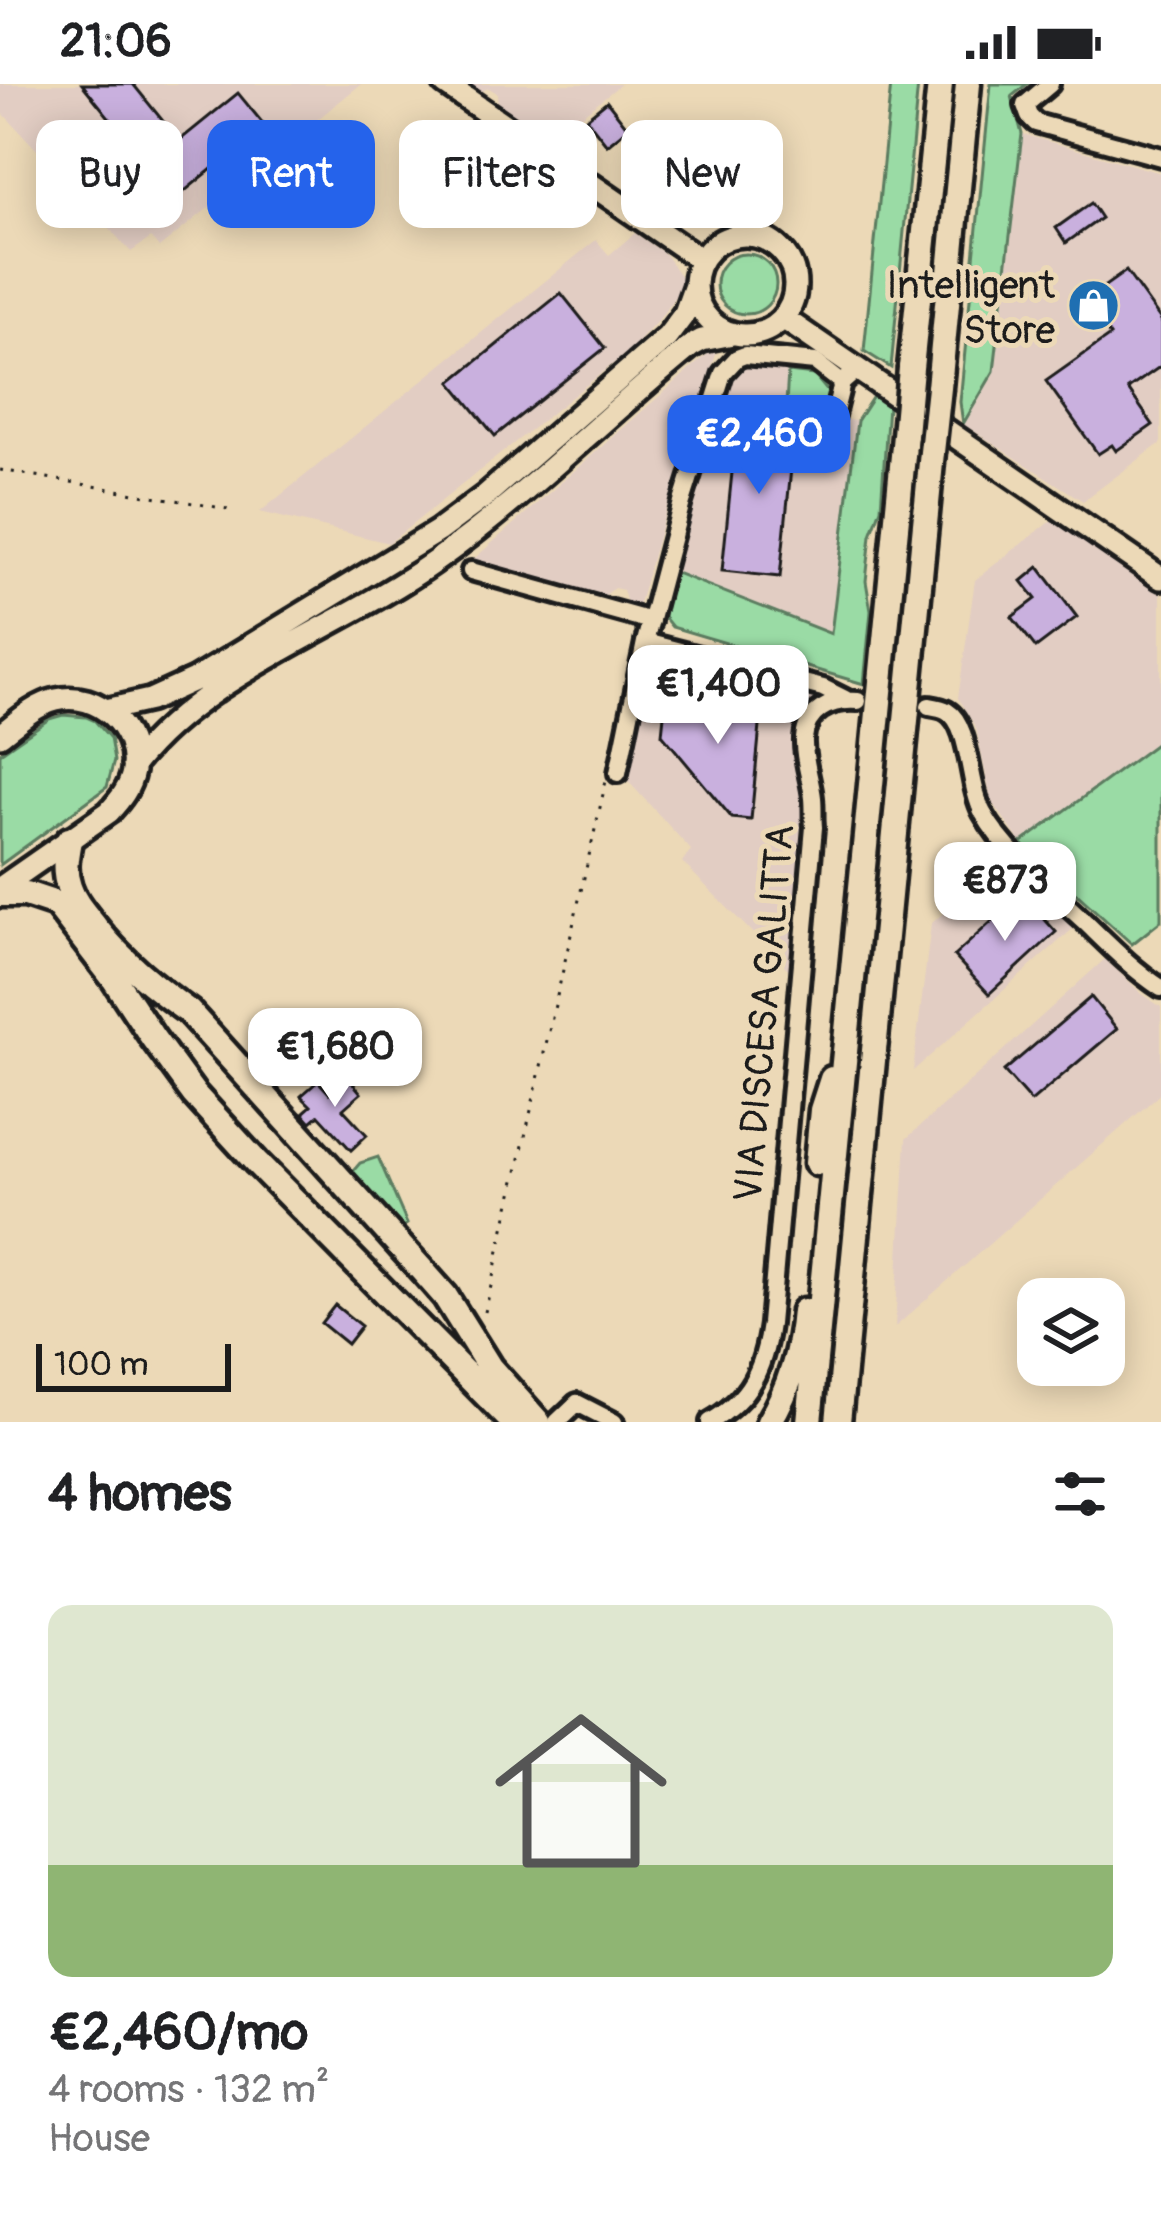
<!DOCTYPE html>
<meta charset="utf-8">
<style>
:root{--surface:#fff;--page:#f2f2f2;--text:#202124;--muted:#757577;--line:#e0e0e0;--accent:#2563eb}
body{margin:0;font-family:Pangolin,sans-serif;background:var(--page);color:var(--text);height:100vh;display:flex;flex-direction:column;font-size:45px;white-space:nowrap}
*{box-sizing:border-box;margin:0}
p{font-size:39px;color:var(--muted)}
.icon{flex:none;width:66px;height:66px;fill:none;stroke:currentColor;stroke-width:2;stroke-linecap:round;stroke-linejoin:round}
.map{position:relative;height:1338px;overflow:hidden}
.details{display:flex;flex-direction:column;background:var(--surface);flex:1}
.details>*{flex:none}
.guide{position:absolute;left:36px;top:36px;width:1089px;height:108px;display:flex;gap:24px}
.buttons{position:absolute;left:1017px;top:1194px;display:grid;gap:24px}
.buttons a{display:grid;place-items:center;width:108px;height:108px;border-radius:24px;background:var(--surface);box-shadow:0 6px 30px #0003;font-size:60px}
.scale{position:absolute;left:36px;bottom:30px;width:195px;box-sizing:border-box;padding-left:12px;border:6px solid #1c1c1c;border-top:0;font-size:33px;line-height:42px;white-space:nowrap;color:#1c1c1c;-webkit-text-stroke:9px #ecd9b7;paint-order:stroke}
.price{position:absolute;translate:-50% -102px;padding:0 27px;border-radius:24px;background:#fff;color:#222;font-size:39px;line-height:78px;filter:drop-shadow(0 3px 6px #0008)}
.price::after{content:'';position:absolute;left:50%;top:72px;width:36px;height:27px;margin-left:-18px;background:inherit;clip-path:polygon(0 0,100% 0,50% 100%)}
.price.on{background:var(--accent);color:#fff}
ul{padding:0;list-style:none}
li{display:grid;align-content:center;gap:24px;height:636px;padding:0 48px}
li+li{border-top:3px solid var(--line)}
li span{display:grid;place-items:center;height:372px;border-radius:24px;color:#555}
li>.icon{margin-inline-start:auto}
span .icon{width:216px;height:216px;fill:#fffc;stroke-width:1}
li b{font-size:51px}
h2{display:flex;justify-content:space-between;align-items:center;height:144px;padding:0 48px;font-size:51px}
.tag{padding:0 42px;border-radius:24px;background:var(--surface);box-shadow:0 6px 30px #0003;font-size:42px;line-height:108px}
.tag.on{background:var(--accent);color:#fff}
.status{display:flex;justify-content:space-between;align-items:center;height:84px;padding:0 60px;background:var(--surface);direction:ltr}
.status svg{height:33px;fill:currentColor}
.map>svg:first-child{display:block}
.built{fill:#e2cdc3}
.green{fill:#9adba5;stroke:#5b7c60;stroke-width:3}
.building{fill:#c9b0de;stroke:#1c1c1c;stroke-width:3}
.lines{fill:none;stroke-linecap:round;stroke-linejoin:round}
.minor-casing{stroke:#1c1c1c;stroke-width:26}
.major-casing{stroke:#1c1c1c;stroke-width:30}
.highway-casing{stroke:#1c1c1c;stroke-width:33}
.path{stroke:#1c1c1c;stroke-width:3;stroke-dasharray:3 9;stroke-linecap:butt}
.minor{stroke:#ecd9b7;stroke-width:16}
.major{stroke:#ecd9b7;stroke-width:21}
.highway{stroke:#ecd9b7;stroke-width:24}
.highway-bridge-casing{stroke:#1c1c1c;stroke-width:33;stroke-linecap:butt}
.highway-bridge{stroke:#ecd9b7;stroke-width:24}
.labels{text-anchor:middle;stroke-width:10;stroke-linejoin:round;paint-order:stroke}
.poi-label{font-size:39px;fill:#1c1c1c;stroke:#ecd9b7;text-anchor:end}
.street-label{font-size:39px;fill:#1c1c1c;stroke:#ecd9b7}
</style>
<div class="status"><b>21:06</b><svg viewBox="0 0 49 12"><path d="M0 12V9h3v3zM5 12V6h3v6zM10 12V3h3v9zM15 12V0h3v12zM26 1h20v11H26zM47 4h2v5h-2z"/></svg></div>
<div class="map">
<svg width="1161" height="1338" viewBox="0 0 1161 1338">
<rect width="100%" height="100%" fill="#ecd9b7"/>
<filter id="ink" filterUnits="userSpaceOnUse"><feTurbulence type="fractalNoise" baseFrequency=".00833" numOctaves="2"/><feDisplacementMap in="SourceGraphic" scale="24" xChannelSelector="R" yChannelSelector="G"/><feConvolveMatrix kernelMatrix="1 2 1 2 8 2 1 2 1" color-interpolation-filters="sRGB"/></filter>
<g filter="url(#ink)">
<path class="built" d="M0,0h361l-202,164 -8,-10 -20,14 -131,-142z
M467,0h154l-72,57 -3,-2 2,-7 -8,-6 -9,3 -33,-22 -1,-14 -8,-5 -10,4z
M1022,50l139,39v270l-78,58 -120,-77 31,-53z
M635,149l29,20 17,24 1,7 -4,8 -18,26 -27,30 -244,195 -129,-31 336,-272 13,15z
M712,266l5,1 -51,159 -29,100 -9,-3 -5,-17 -9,-2 -16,13 -130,-37z
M742,283l72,8 15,18 -5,25 33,3 -26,214 -160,-64 51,-177z
M1057,432l104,76v148l-140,103 -30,-43 -15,-72 -18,-30 17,-118z
M666,580l110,25 -1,12 20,4 11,-9 8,2 3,4 -11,10 -11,25 9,85 -12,151 -110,-111 9,-12 -63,-69 24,-111z
M1004,774l72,68 -163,145 18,-147z
M1105,875l36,34 20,14v86l-266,234 11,-188z"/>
<path class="green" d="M891,0h27l-27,284 -27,-17z
M991,0h36l-15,12 10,38 -28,237 -31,53 -3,-22z
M716 200a30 30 0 1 1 60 0a30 30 0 1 1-60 0Z
M788,288l26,3 15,18 -4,17 -39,-6z
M874,311l14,10 -7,103 -10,27 -5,46 5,30 -7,73 -192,-57 -8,-10 7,-46 160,63 26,-213z
M63,631l23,2 9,4 15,17 4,23 -7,26 -107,78v-112l49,-34z
M1161,656v181l-29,23 -111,-101z
M378,1073l29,67 -8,6 -51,-53 12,-14z"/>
<path class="building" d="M82,0h51l46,57 59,-48 27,33 -90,73z
M607,17l21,27 -21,17 -21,-27z
M1091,119l10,15 -35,25 -10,-15z
M1126,187l35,49v46l-33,23 25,36 -37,26 -4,-6 -14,9 -52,-73 64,-45 -25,-36z
M561,209l44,55 -110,88 -44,-54z
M757,331l20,2 13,10 -1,11 5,1 -14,138 -58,-6 14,-138h4l1,-12z
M1039,483l38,50 -41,31 -24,-31 24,-18 -14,-18z
M666,612l96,9 -11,115 -19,-2 -70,-84z
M1022,810l34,38 -67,62 -35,-38z
M1091,913l26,32 -86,73 -27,-31z
M347,992l14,17 -18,16 24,26 -16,15 -32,-35 -8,7 -8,-9 8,-7 -10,-10 17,-15 11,12z
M335,1221l26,21 -14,18 -26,-21z"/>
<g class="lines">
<defs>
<path id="minor" d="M1050,0l-25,21 4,11 7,7 125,34
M833,335l9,-36 8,-7
M471,487l180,50
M645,558l178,46 22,11
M929,622c6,1 13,2 18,5 24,14 21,75 36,102 22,40 68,77 101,108 25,24 48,48 77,67
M618,689l27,-131 37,-140 41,-129 14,-15 8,-3 70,7 27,21
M557,1338l20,-19 37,19
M710,1338c40,-23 54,-54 60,-98l44,-497c-1,-10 0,-20 -1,-29 -3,-30 -23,-68 8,-89 12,-8 24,-9 37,-8"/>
<path id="major" d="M445,0l256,176
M695 201a50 50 0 1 1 100 0a50 50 0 1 1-100 0Z
M783,234l378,260
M106,626l44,-10 44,-20 244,-149 47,-35 182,-159 18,-24 10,-28
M0,651c17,-13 35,-30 56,-35 43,-10 82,29 77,71 -3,17 -13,29 -24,41l-109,76
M133,681c74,-94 207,-136 304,-205 90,-64 168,-144 254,-214l11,-6 31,-6"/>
<path id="highway" d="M911,284l29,-284
M939,304l29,-304
M69,756c-3,16 -6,31 0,47 5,16 17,28 27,41 27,34 58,59 93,84l233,258 23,26 45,72 48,54
M0,810h26l30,10 58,75 39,59 41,56 63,69 256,259
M817,1079l5,-53 10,-31
M769,1338c20,-33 32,-72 35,-111
M809,1338l96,-987
M838,1338l94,-970"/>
</defs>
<use href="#minor" class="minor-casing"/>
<use href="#major" class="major-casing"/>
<use href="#highway" class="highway-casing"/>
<path class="path" d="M0,386l234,40
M485,1228l121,-531"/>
<use href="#minor" class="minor"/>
<use href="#major" class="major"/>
<use href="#highway" class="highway"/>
<defs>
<path id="highway-bridge" d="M905,351l6,-67
M932,368l7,-64"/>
</defs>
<use href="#highway-bridge" class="highway-bridge-casing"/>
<use href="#highway-bridge" class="highway-bridge"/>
</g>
</g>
<defs>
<symbol id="shop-disc" viewBox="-11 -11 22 22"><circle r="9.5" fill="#1f6fb2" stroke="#ecd9b7"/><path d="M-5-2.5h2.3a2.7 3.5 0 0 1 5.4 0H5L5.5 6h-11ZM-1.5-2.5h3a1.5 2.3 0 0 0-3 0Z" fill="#fff"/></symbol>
</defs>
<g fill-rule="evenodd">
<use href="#shop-disc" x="1064" y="192" width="59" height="59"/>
</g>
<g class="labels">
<g class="poi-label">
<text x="1055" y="214">Intelligent<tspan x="1055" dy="45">Store</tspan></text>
</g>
<g class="street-label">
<text transform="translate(763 929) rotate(-85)" y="14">VIA DISCESA GALITTA</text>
</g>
</g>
</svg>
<div class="buttons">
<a><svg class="icon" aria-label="layers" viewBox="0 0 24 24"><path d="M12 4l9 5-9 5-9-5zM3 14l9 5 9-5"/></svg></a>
</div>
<div class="scale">100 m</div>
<b class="price on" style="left:759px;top:413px">€2,460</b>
<b class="price" style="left:718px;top:663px">€1,400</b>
<b class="price" style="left:1005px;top:860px">€873</b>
<b class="price" style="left:335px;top:1026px">€1,680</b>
<div class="guide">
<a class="tag">Buy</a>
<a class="tag on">Rent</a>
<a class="tag">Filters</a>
<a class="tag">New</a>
</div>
</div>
<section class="details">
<h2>4 homes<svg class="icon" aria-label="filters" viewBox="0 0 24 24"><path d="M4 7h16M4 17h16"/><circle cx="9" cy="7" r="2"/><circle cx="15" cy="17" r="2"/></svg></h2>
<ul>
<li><span style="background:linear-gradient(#dfe7d0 70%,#8fb573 0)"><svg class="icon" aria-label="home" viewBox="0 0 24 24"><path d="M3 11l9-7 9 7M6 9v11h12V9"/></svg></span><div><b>€2,460/mo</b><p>4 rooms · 132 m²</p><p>House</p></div></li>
</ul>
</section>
